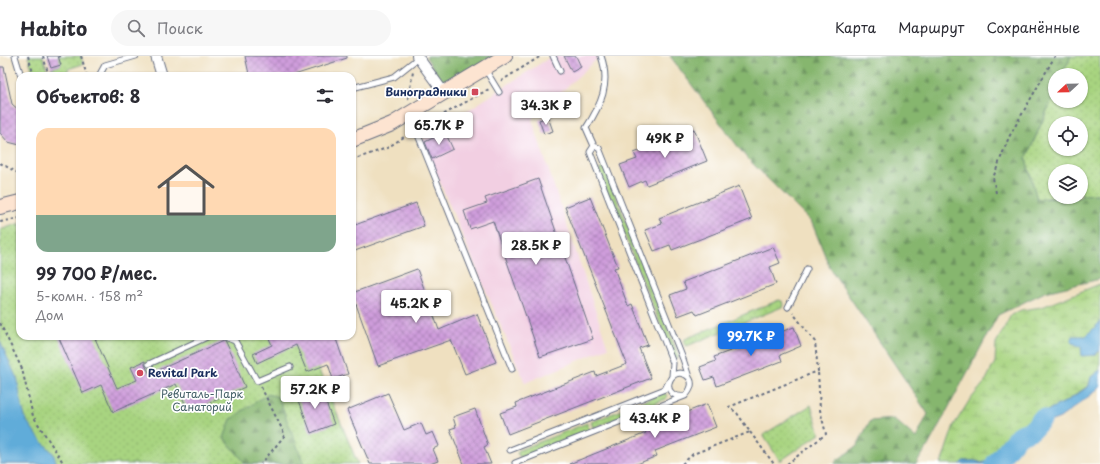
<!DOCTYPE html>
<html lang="ru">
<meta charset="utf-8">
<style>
:root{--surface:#fff;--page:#f7f7f7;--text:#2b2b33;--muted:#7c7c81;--line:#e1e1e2;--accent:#1a73e8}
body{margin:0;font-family:"Playpen Sans",sans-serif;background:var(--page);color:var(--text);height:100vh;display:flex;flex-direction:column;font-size:15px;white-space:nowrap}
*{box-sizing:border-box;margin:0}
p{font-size:13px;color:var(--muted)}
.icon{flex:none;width:22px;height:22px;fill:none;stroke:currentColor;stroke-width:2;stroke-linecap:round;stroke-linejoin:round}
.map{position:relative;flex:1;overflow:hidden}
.sheet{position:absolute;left:16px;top:16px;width:340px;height:268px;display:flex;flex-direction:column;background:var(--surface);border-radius:12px;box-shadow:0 1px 3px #0004}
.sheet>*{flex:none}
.needle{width:26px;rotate:248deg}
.tools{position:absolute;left:1048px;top:12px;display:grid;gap:8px}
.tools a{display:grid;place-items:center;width:40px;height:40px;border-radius:50%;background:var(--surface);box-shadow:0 1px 3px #0004;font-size:20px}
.price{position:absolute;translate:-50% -34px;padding:0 9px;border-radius:4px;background:#fff;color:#222;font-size:13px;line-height:26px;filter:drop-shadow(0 1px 2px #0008)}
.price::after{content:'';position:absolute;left:50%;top:24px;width:12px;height:9px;margin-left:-6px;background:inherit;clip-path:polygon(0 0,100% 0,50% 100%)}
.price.selected{background:var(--accent);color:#fff}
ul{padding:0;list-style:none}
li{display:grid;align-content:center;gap:8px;height:212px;padding:0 20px}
li span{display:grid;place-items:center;height:124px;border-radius:12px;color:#555}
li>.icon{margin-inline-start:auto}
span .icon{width:72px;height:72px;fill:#fffc;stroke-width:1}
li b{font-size:17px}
h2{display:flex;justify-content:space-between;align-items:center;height:48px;padding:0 20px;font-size:17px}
header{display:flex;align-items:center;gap:24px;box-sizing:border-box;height:56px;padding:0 20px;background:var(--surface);border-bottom:1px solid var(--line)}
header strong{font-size:19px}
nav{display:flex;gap:22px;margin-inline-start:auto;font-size:14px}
.search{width:280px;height:36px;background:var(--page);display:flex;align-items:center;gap:10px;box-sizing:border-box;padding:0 14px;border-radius:22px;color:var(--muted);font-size:15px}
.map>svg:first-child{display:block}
.built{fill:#f2cfe2}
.grass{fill:url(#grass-dots);stroke:#62826f;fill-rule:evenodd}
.forest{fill:url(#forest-firs);stroke:#507266}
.wetland{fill:url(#wetland-marsh);stroke:#62826f}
.water{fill:#60acd9;stroke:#3e6e9c}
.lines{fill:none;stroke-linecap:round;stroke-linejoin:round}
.river{stroke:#60acd9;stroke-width:20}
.building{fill:url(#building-cross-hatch)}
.service-casing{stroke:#656d80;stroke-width:7}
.minor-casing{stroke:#656d80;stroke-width:12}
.secondary-casing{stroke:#656d80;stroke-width:16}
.path{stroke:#656d80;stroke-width:2;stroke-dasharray:3 3;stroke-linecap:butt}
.service{stroke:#fff;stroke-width:5}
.minor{stroke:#fff;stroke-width:10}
.secondary{stroke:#fde4d1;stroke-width:14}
.poi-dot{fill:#d1495b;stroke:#fff;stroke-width:1.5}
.labels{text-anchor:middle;stroke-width:3.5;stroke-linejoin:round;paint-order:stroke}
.poi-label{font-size:11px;font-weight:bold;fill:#1b2f5e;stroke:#fff;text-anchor:end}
.park-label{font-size:11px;fill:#456168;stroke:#fff}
</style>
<header>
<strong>Habito</strong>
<div class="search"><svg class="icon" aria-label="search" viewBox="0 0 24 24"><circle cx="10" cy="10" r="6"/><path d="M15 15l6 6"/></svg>Поиск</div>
<nav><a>Карта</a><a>Маршрут</a><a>Сохранённые</a></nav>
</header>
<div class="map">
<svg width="1100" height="408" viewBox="0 0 1100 408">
<defs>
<pattern id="grass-dots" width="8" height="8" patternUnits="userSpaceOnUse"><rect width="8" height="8" fill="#a8d480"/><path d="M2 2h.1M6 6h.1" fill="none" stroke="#90b671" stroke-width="1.8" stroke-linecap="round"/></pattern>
<pattern id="forest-firs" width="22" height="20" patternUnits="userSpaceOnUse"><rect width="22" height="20" fill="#86b66e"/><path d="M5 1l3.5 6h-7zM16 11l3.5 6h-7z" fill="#6d945e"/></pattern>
<pattern id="wetland-marsh" width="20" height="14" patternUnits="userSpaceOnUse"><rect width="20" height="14" fill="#a8d480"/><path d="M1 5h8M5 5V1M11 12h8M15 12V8" fill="none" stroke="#90b671"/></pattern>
<pattern id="building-cross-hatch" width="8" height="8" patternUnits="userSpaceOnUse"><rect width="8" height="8" fill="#cf9ddb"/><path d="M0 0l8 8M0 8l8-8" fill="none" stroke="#a780b5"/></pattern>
</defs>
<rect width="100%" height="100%" fill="#fff"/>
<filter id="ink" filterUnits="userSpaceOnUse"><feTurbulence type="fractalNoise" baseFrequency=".025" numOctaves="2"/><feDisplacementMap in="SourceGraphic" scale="8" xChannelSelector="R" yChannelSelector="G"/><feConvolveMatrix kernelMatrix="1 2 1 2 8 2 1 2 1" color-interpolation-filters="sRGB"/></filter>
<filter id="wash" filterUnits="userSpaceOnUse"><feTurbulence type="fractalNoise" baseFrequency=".012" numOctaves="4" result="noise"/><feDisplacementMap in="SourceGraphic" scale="16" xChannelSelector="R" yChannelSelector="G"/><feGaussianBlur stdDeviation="0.9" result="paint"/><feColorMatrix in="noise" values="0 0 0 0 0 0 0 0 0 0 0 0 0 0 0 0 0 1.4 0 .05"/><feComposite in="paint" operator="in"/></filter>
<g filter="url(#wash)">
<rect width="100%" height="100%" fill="#efe0c0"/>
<path class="built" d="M552,0h45l1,2 -54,50 -9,4 -3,8 76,228 -83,35 -103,-243z"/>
<path class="grass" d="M28,0h15l6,20h-15z
M58,0h23l2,8 -15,5v2l-15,5 -2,-8 10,-3z
M1071,0h29v140l-3,-2 -16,1v-24h-26v26h2l-21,2 -10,-40 29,-67v9h26v-26h-19zM1055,67h26v26h-26z
M603,111l2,1 74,189 -1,2h-4l-75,-188 1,-2z
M20,167v113h291l7,32 40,96h-358v-234z
M779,244l3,1 1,4 -1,2 -95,39 -2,-1 -1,-3 1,-3z
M664,337l2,1 1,3 -1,2 -73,29 -2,-6z
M811,349l9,29 -40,27 -17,-26z
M587,367l3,7 -69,27 -2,-1 -2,-3 2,-3z"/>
<path class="forest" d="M428,0h69l-38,24 -16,4 -17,-27z
M670,0h401l-9,19h-7v17l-29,67 11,40 44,-2v-2l16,-1 3,2v83l-55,13 -47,23 -70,131 -12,18h-81l1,-3 21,-15 13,-25 24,-2 22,19 12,-24 -98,-146 -18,-45 -67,-67z
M267,338l11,3 26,67h-58l-22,-26 7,-19z"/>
<path class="wetland" d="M1100,228v38l-14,14 -5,11 14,8 5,-4v19l-9,7 -2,8 -22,16 -17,8 -39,34 -16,16 -13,4 -7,-2h-12l-3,3h-19l13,-39 15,-24 16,-19 10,-20 1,-19 15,-28 10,-5 21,-3z"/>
<path class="water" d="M1100,266v28l-5,5 -13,1 -1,-9 -10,-5 2,-6h13z
M0,285l18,40 3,22 5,17 13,18 14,15 4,11h-57z
M1100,314v16l-4,5 -36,27 -13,5 -10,13 -10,3 -9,8 -14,17h-44l3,-3h12l7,2 13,-4 16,-16 39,-34 17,-8 22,-15 2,-9z"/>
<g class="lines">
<path class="river" d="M995,408l24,-29 13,-5 10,-11"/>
</g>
<g id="blocks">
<path class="building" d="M47,0h11l3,9 -10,3z
M245,0h102v2l-56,18h-35l-7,-2z
M564,0h12l5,11 -9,5z
M0,11h4l8,37 8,7v34l-12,-3 -8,-9z
M548,61l5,14 -9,3 -5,-14z
M694,73l13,32 -60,24 -2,-5 -16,7 -9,-22 17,-6 -3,-6z
M445,76l8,17 -21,10 -7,-17z
M538,123l55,160 -53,18 -47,-136 -23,8 -6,-18 23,-8 -2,-5z
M739,130l13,33 -80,31 -2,-5 -16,6 -9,-21 17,-6 -3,-6z
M590,141l28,70 -4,1 14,38 4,-2 16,41 -9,3 12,30 -143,56 -8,-21 17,-6 -1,-4 79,-31 1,4 31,-12 -62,-157z
M416,147l8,23 -72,26v-26z
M773,191l7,16 -10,4 6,17 -79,31 -3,-5 -16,6 -8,-21 16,-6 -3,-7z
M417,213l22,61 38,-16 19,48 -31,12 -14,-34 -73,26 -26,-73z
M794,271l7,19 -21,9 2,6 -65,25 -3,-9 -9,3 -5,-13 16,-6 -2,-4z
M58,280h36l23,52 20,-8 -6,-13 14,-6v4l5,9 73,-33 2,1 20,45 -56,25 -13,-28 -63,28 -12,-27 -18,8z
M268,280h67l13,38 -15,5 -5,-15 -21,8 -11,-27 -39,18 -4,-9 19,-9z
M320,331l14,37 -23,9 -14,-38z
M388,337l16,37 17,-7 5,12 7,-3 6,14 -6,3 5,12 -8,3h-60l-23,-54z
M707,348l9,23 -61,24 2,5 -20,8h-68l77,-31 -2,-4z
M475,353l13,36 -4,2 7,17h-27l-14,-35 6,-2 -3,-10z"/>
</g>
</g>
<g filter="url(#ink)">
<use href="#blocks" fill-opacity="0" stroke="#656d80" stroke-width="1"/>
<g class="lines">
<defs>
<path id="service" d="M15,0l6,20
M553,0l7,15
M485,13l14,23
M99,20l6,-11 31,-9
M352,32l42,-11 24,-19
M410,59l102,254
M594,90l-8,-18c15,-23 25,-44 15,-72
M788,251l19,-38
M220,280l15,5 22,40 33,-14
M149,308l60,-28
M672,320l1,-13 -83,-211 4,-6 5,2 84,211 6,18
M510,394l155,-61 3,-6
M515,407l170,-67c6,-6 10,-15 1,-21 -17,-10 -28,24 -1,21"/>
<path id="minor" d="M156,0l6,20
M417,0l27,37"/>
<path id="secondary" d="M352,84l40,-16 113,-68
M0,151l20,-5"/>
</defs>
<use href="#service" class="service-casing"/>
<use href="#minor" class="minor-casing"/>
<use href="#secondary" class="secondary-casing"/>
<path class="path" d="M28,0l6,20
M43,0l6,20
M81,0l6,20
M58,1l3,-1
M501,25l40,-25
M408,43l5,-27
M423,70l66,-37
M352,104l35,-12 23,-15
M0,107l20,11
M996,137l-3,-15 16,-41 46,-81
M0,166l20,-4
M0,267l22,46 11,47 31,48
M261,331l24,48 -24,29
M750,376l24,32
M682,408l11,-10 57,-22 -13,-19 -8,-6 89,-36 -3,-29 -22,-29
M787,408l39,-30 -6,-24 -2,-39"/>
<use href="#service" class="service"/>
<use href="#minor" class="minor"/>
<use href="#secondary" class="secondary"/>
</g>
</g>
<g class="poi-dot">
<rect x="471" y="32" width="8" height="8" rx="2"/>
<circle cx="140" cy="317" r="4"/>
</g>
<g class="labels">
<g class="poi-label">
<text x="467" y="40">Виноградники</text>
<text x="148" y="321" text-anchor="start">Revital Park</text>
</g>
<g class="park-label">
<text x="202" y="342">Ревиталь-Парк<tspan x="202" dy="13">Санаторий</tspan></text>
</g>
</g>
</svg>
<div class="tools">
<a><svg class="needle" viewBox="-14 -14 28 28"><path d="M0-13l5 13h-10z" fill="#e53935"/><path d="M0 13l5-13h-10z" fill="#7c7c81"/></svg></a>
<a><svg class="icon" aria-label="locate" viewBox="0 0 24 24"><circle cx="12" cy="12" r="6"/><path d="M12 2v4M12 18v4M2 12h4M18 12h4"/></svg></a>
<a><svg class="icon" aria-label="layers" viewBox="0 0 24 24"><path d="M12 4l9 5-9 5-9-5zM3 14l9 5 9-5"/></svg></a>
</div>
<b class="price" style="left:546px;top:70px">34.3K ₽</b>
<b class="price" style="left:439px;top:90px">65.7K ₽</b>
<b class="price" style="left:665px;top:103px">49K ₽</b>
<b class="price" style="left:536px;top:210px">28.5K ₽</b>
<b class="price" style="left:416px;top:268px">45.2K ₽</b>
<b class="price selected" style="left:751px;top:301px">99.7K ₽</b>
<b class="price" style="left:315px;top:354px">57.2K ₽</b>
<b class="price" style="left:655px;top:383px">43.4K ₽</b>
<section class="sheet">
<h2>Объектов: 8<svg class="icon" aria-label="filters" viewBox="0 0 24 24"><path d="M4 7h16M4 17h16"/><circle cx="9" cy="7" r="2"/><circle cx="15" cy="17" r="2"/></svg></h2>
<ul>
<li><span style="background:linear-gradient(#ffd9b3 70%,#7fa58c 0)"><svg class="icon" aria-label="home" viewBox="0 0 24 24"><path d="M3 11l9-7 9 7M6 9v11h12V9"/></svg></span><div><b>99 700 ₽/мес.</b><p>5-комн. · 158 m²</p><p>Дом</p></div></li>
</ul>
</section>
</div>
